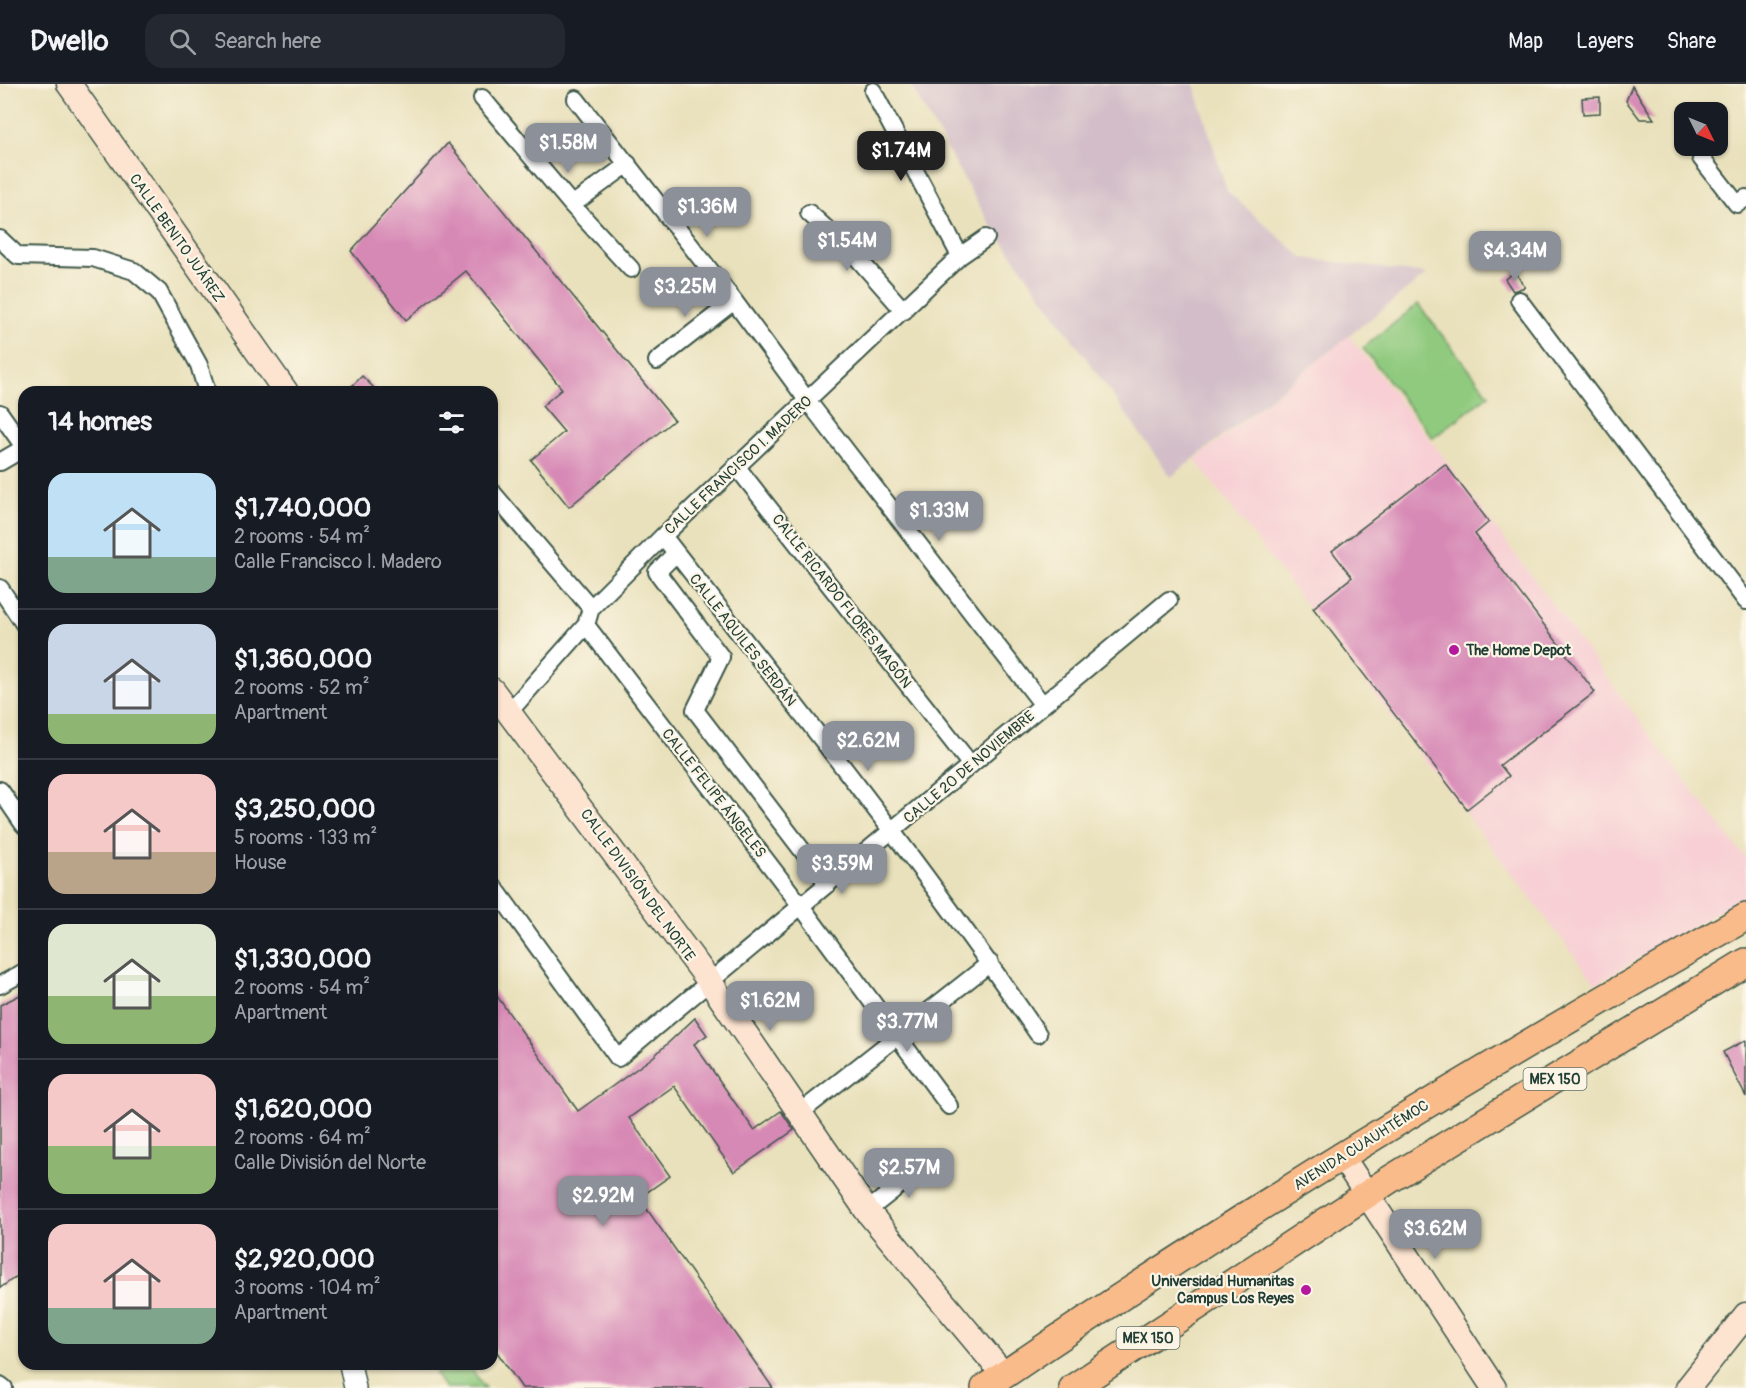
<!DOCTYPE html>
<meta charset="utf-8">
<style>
:root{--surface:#171b24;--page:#242831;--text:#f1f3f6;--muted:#9ea1a6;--line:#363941;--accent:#8c9099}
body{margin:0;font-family:Pangolin,sans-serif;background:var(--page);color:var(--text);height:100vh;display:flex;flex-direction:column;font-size:22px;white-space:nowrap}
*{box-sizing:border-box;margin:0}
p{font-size:20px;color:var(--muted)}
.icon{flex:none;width:33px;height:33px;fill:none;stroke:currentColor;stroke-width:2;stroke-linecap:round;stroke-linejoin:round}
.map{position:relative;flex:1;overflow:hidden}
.drawer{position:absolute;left:18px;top:302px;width:480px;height:984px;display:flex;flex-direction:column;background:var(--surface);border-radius:18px;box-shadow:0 2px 4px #0004}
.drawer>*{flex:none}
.needle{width:39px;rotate:133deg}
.controls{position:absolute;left:1674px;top:18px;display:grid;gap:12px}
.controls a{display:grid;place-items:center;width:54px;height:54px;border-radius:12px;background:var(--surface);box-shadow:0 2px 4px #0004;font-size:30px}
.price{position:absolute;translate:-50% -51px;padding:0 14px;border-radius:12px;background:var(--accent);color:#fff;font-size:20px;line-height:39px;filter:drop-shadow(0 2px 3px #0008)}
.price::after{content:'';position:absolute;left:50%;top:36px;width:18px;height:14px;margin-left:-9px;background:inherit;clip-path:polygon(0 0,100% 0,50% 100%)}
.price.current{background:#222;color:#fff}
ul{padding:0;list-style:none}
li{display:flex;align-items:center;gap:18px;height:150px;padding:0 30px}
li+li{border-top:2px solid var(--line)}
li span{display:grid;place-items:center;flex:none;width:168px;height:120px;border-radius:18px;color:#555}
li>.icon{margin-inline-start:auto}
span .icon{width:72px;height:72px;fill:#fffc;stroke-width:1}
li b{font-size:26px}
h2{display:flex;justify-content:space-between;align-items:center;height:72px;padding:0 30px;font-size:26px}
header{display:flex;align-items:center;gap:36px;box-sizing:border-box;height:84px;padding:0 30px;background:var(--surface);border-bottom:2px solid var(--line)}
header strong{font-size:28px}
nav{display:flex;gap:33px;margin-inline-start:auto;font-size:21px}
.search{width:420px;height:54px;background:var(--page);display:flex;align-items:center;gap:15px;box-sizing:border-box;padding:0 21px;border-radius:18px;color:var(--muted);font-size:22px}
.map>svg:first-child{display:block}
.built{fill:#f7cfd4}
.industrial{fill:#d2bdc8}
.green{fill:#90ca7f;stroke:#58845a;stroke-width:1.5}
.building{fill:#d789b6}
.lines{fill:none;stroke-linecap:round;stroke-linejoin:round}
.minor-casing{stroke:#3d5648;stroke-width:20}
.tertiary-casing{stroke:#3d5648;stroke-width:24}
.secondary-casing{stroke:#3d5648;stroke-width:27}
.primary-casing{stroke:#3d5648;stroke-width:30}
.minor{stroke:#fff;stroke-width:16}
.tertiary{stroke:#fff;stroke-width:21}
.secondary{stroke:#fde4d1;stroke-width:24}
.primary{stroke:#fabb8b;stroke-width:27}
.poi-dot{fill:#b5179e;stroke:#fcf5e5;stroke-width:2}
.labels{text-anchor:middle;stroke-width:4.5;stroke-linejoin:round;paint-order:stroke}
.shield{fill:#fcf5e5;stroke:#617469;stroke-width:1.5}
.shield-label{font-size:14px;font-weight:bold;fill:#1f3d34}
.street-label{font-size:15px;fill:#1f3d34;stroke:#fcf5e5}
.poi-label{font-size:15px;font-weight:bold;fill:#1f3d34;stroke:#fcf5e5;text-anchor:start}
</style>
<header>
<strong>Dwello</strong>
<div class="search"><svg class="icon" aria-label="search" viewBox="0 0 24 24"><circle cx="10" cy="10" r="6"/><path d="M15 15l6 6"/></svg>Search here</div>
<nav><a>Map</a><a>Layers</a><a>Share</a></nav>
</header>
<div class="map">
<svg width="1746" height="1304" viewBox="0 0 1746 1304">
<rect width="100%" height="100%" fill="#fcf5e5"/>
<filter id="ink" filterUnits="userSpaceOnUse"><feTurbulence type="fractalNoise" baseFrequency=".0167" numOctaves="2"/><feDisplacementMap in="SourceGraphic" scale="12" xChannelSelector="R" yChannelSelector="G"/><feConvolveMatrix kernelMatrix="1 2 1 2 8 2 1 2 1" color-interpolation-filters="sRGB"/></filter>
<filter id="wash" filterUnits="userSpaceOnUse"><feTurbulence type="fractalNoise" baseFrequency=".008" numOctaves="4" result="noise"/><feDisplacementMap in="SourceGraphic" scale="24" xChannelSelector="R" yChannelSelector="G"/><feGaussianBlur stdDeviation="1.35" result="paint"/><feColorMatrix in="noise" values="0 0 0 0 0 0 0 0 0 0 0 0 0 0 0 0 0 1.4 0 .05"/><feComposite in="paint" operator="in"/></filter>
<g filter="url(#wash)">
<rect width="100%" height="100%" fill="#e9e1bc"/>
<path class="built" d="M1349,252l89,114 228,307 80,101v37l-150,89 -401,-524z"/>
<path class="industrial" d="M910,0h284l33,107 76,67 124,16 -256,203 -183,-256z"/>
<path class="green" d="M1418,220l71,91 -56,43 -70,-90z
M450,1280h18l17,24h-40l-10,-14z"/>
<g id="blocks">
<path class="building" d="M1632,2l22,33h-14l-14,-18z
M1600,13v16l-17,1 -1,-16z
M448,59l226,277 -105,87 -38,-47 33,-28 -22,-26 20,-17 -96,-118 -60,49 -55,-69z
M1515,188l10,15 -12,4 -8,-12z
M362,292l16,16h-32z
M1445,380l44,58 -14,12 120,158 -95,73 9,11 -42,33 -154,-201 39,-31 -20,-26z
M492,905l86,122 75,-54 42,-39 12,17 -13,9 60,86 27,-19 13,19 -60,42 -60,-86 -45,32 41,58 -31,22 134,190h-251l-30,-43z
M24,909v278l-24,17v-283z
M1746,956v57l-23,-45z"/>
</g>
</g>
<g filter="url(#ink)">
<use href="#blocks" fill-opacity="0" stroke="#3d5648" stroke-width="1.5"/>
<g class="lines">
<defs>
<path id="minor" d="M873,7l87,165
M482,14l90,107 59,64
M576,15l158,202 73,99 236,305
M1701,74l36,46 9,-6
M572,121l56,-41
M809,129l44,40 51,58
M0,155l18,17 75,2 41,13 25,21 40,73 8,27
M1519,216l227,301
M657,277l77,-60
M0,329l24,34
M0,378l24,-14
M736,382l235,299
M492,408l99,116
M663,452c128,164 258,326 375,498
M676,469l-19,19 64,85 -26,53 133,174
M0,504l24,36
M586,541l215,281 148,200
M510,627l76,-86 5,-17 72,-72 297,-280 26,-18
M0,706l24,35
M492,800l126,174 551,-458
M0,901l24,-13
M801,1028l189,-149
M867,1127l63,-50
M0,1301l4,3"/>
<path id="tertiary" d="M350,1280l5,24"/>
<path id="secondary" d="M69,0l217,308
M492,606l218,292 157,229 137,164
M1341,1071l153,233
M1688,1304l58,-73"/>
<path id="primary" d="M985,1304c246,-169 502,-323 761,-471
M1073,1304l316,-208 357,-218"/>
</defs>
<use href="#minor" class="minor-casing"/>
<use href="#tertiary" class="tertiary-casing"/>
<use href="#secondary" class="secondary-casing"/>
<use href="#primary" class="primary-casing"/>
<use href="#minor" class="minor"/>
<use href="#tertiary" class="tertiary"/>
<use href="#secondary" class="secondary"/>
<use href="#primary" class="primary"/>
</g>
</g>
<g class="poi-dot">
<circle cx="1454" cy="566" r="6"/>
<circle cx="1306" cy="1206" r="6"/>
</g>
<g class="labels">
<g class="shield">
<rect x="1523.5" y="984" width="63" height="22" rx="4.5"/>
<rect x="1116.5" y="1243" width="63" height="22" rx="4.5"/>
</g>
<g class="shield-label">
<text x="1555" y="1000">MEX 150</text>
<text x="1148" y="1259">MEX 150</text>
</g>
<g class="street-label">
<text transform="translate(177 154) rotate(55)" y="5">CALLE BENITO JUÁREZ</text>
<text transform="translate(738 381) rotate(-43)" y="5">CALLE FRANCISCO I. MADERO</text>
<text transform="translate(842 517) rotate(52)" y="5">CALLE RICARDO FLORES MAGÓN</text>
<text transform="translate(743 556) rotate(52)" y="5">CALLE AQUILES SERDÁN</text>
<text transform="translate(969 683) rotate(-40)" y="5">CALLE 20 DE NOVIEMBRE</text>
<text transform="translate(714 709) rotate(52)" y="5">CALLE FELIPE ÁNGELES</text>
<text transform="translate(638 801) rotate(54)" y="5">CALLE DIVISIÓN DEL NORTE</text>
<text transform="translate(1361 1061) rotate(-32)" y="5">AVENIDA CUAUHTÉMOC</text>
</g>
<g class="poi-label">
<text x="1466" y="571">The Home Depot</text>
<text x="1294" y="1202" text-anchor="end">Universidad Humanitas<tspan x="1294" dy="17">Campus Los Reyes</tspan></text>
</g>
</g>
</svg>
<div class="controls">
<a><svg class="needle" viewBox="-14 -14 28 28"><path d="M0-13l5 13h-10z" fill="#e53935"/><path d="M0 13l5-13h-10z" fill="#9ea1a6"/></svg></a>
</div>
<b class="price" style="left:568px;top:90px">$1.58M</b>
<b class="price current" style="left:901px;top:98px">$1.74M</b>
<b class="price" style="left:707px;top:154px">$1.36M</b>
<b class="price" style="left:847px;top:188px">$1.54M</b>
<b class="price" style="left:1515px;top:198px">$4.34M</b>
<b class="price" style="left:685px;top:234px">$3.25M</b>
<b class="price" style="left:939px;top:458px">$1.33M</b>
<b class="price" style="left:868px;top:688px">$2.62M</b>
<b class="price" style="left:842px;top:811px">$3.59M</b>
<b class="price" style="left:770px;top:948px">$1.62M</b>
<b class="price" style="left:907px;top:969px">$3.77M</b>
<b class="price" style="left:909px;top:1115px">$2.57M</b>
<b class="price" style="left:603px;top:1143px">$2.92M</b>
<b class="price" style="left:1435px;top:1176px">$3.62M</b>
<section class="drawer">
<h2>14 homes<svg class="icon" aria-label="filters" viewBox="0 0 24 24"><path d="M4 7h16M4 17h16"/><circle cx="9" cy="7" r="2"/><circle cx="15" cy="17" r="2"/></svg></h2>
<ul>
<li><span style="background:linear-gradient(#bfe0f5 70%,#7fa58c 0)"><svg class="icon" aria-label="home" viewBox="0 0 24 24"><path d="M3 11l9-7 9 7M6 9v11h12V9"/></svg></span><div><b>$1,740,000</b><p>2 rooms · 54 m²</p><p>Calle Francisco I. Madero</p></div></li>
<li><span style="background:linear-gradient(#c9d6e8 75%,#8fb573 0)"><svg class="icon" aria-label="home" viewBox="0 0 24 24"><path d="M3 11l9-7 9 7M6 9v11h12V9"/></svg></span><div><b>$1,360,000</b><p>2 rooms · 52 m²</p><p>Apartment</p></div></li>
<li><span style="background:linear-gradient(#f6c9c9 65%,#b9a48a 0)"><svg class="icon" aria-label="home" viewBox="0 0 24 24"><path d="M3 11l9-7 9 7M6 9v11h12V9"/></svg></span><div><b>$3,250,000</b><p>5 rooms · 133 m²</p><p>House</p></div></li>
<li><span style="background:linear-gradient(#dfe7d0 60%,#8fb573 0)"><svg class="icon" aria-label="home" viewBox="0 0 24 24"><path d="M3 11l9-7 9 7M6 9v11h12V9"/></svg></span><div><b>$1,330,000</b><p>2 rooms · 54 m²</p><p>Apartment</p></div></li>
<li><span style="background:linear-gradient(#f6c9c9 60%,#8fb573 0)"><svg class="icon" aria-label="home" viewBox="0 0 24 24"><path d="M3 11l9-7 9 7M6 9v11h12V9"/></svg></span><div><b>$1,620,000</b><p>2 rooms · 64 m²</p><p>Calle División del Norte</p></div></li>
<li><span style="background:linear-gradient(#f6c9c9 70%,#7fa58c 0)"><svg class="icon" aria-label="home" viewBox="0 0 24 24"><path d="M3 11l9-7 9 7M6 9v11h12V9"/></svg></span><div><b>$2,920,000</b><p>3 rooms · 104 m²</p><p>Apartment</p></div></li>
</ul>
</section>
</div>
